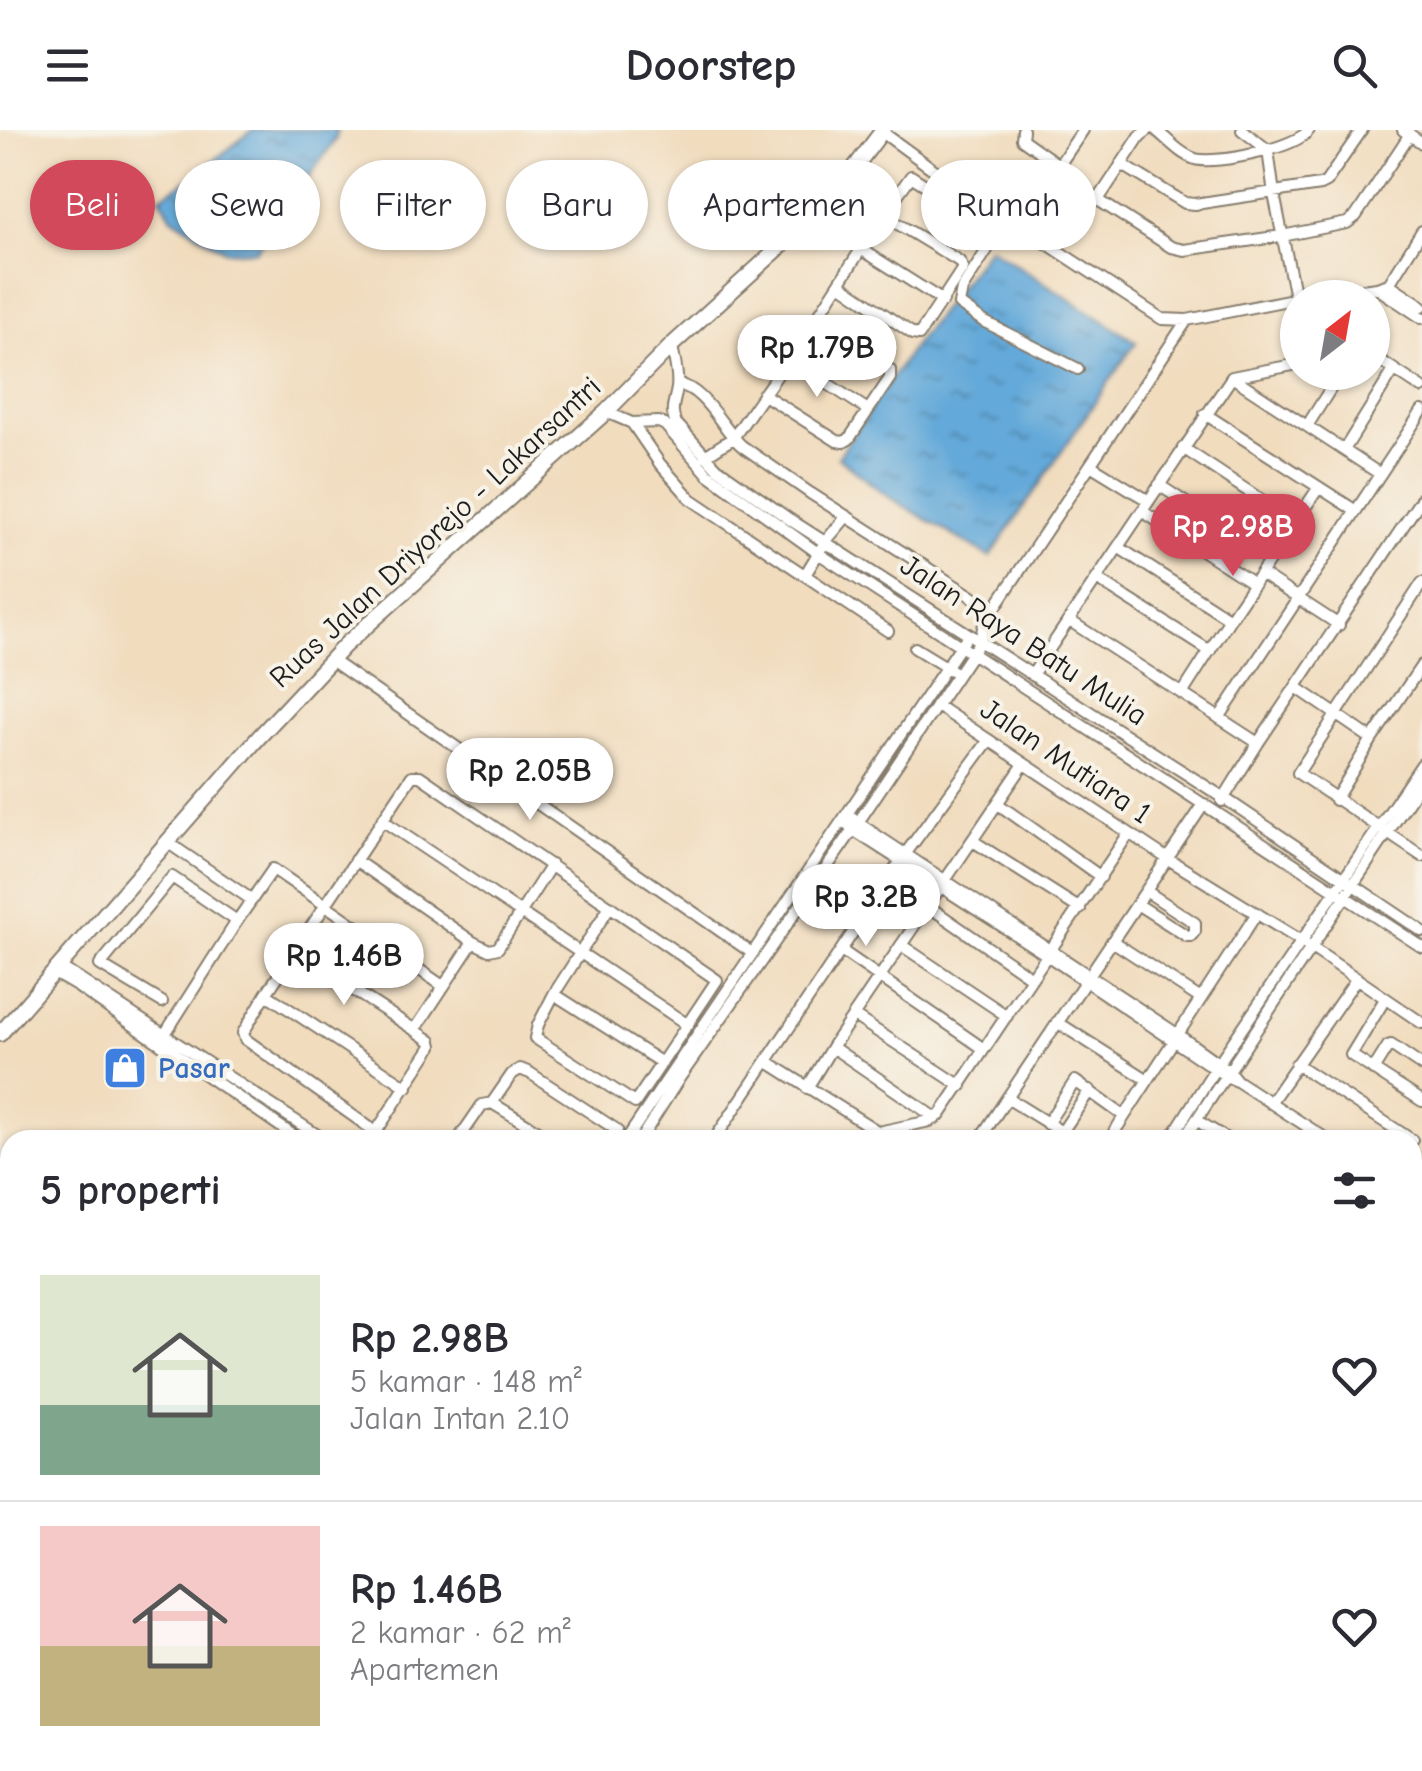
<!DOCTYPE html>
<html lang="id">
<meta charset="utf-8">
<style>
:root{--surface:#fff;--page:#f2f2f3;--text:#2b2b33;--muted:#7c7c81;--line:#e1e1e2;--accent:#d1495b}
body{margin:0;font-family:"Comic Neue",sans-serif;background:var(--page);color:var(--text);height:100vh;display:flex;flex-direction:column;font-size:38px;white-space:nowrap}
*{box-sizing:border-box;margin:0}
p{font-size:32px;color:var(--muted)}
.icon{flex:none;width:55px;height:55px;fill:none;stroke:currentColor;stroke-width:2;stroke-linecap:round;stroke-linejoin:round}
.map{position:relative;flex:1;overflow:hidden}
.details{position:absolute;left:0px;top:1000px;width:1422px;height:642px;display:flex;flex-direction:column;background:var(--surface);border-radius:30px 30px 0 0;box-shadow:0 2px 8px #0004}
.details>*{flex:none}
.guide{position:absolute;left:30px;top:30px;width:1362px;height:90px;display:flex;gap:20px}
.needle{width:65px;rotate:31deg}
.controls{position:absolute;left:1280px;top:150px;display:grid;gap:20px}
.controls a{display:grid;place-items:center;width:110px;height:110px;border-radius:50%;background:var(--surface);box-shadow:0 2px 8px #0004;font-size:50px}
.price{position:absolute;translate:-50% -85px;padding:0 22px;border-radius:35px;background:#fff;color:#222;font-size:32px;line-height:65px;filter:drop-shadow(0 2px 5px #0008)}
.price::after{content:'';position:absolute;left:50%;top:60px;width:30px;height:22px;margin-left:-15px;background:inherit;clip-path:polygon(0 0,100% 0,50% 100%)}
.price.on{background:var(--accent);color:#fff}
ul{padding:0;list-style:none}
li{display:flex;align-items:center;gap:30px;height:250px;padding:0 40px}
li+li{border-top:2px solid var(--line)}
li span{display:grid;place-items:center;flex:none;width:280px;height:200px;border-radius:0px;color:#555}
li>.icon{margin-inline-start:auto}
span .icon{width:120px;height:120px;fill:#fffc;stroke-width:1}
li b{font-size:42px}
h2{display:flex;justify-content:space-between;align-items:center;height:120px;padding:0 40px;font-size:42px}
.tag{padding:0 35px;border-radius:45px;background:var(--surface);box-shadow:0 2px 8px #0004;font-size:35px;line-height:90px}
.tag.on{background:var(--accent);color:#fff}
header{display:flex;justify-content:space-between;align-items:center;height:130px;padding:0 40px;background:var(--surface);font-size:45px;font-weight:700}
.map>svg:first-child{display:block}
.water{fill:url(#water-ripples);stroke:#40627a;stroke-width:2.5}
.lines{fill:none;stroke-linecap:round;stroke-linejoin:round}
.minor-casing{stroke:#867c6d;stroke-width:14}
.secondary-casing{stroke:#867c6d;stroke-width:18}
.minor{stroke:#fff;stroke-width:10}
.secondary{stroke:#fff;stroke-width:14}
.labels{text-anchor:middle;stroke-width:8;stroke-linejoin:round;paint-order:stroke}
.street-label{font-size:30px;fill:#1c1c1c;stroke:#f7f3e8}
.shop-label{font-size:30px;font-weight:bold;fill:#366cbe;stroke:#f7f3e8;text-anchor:start}
</style>
<header><svg class="icon" aria-label="menu" viewBox="0 0 24 24"><path d="M4 6h16M4 12h16M4 18h16"/></svg>Doorstep<svg class="icon" aria-label="search" viewBox="0 0 24 24"><circle cx="10" cy="10" r="6"/><path d="M15 15l6 6"/></svg></header>
<div class="map">
<svg width="1422" height="1641" viewBox="0 0 1422 1641">
<defs>
<pattern id="water-ripples" width="26" height="14" patternUnits="userSpaceOnUse" patternTransform="scale(2.5)"><rect width="26" height="14" fill="#63a9d9"/><path d="M2 4q2-2 4 0t4 0M15 11q2-2 4 0t4 0" fill="none" stroke="#5189af"/></pattern>
</defs>
<rect width="100%" height="100%" fill="#f7f3e8"/>
<filter id="ink" filterUnits="userSpaceOnUse"><feTurbulence type="fractalNoise" baseFrequency=".01" numOctaves="2"/><feDisplacementMap in="SourceGraphic" scale="20" xChannelSelector="R" yChannelSelector="G"/><feConvolveMatrix kernelMatrix="1 2 1 2 8 2 1 2 1" color-interpolation-filters="sRGB"/></filter>
<filter id="wash" filterUnits="userSpaceOnUse"><feTurbulence type="fractalNoise" baseFrequency=".0048" numOctaves="4" result="noise"/><feDisplacementMap in="SourceGraphic" scale="40" xChannelSelector="R" yChannelSelector="G"/><feGaussianBlur stdDeviation="2.25" result="paint"/><feColorMatrix in="noise" values="0 0 0 0 0 0 0 0 0 0 0 0 0 0 0 0 0 1.4 0 .05"/><feComposite in="paint" operator="in"/></filter>
<g filter="url(#wash)">
<rect width="100%" height="100%" fill="#f1dcbe"/>
<path class="water" d="M253,0h84l-1,9 -80,112h-30l-54,-34 -12,-20 33,-20z
M989,117l147,95 -146,215 -103,-61 -49,-39 72,-106z"/>
</g>
<g filter="url(#ink)">
<g class="lines">
<defs>
<path id="minor" d="M1023,0l-1,9 38,27
M1156,0c12,10 24,24 39,29 21,6 101,-11 114,-29
M1242,0l26,20 6,44 24,118
M1403,0l19,13
M882,2l48,35 232,152 25,1 111,-22
M1121,34l64,39 10,1 125,-19 6,-3 36,-52
M1056,43l115,74 13,3 98,-14 65,-13 9,-7 54,-82
M1098,70l42,-64 8,-6
M1008,87l-46,72 -3,15 24,17 95,48
M1019,94l64,-94
M861,119l82,52
M840,154l73,50 6,1 44,-67 -4,-7 -76,-46
M1389,154l33,22
M1377,158l45,30
M1298,168l79,-10 12,-4 33,-53
M672,215c2,14 7,30 5,43 -2,14 -7,20 -2,34l42,46 72,51 435,279 198,133
M1372,225l50,33
M788,228l80,52
M1232,247l148,97
M678,255c25,1 45,45 64,61l68,47 183,117
M763,264l74,47 7,1 5,-3 41,-61v-8l-75,-49
M606,282l26,11 27,-1 6,3 43,49 110,79 604,394
M1205,284l151,97
M632,293l28,41 31,35 197,132
M1307,296l34,-54
M1183,318l113,75
M1344,320l50,-80
M705,326l28,-18 82,-117 68,-106 28,-39 79,50
M1092,336l57,35
M1159,355l111,73
M1142,381l112,73
M1118,417l112,72
M1261,444l78,51
M805,445l20,-33 22,-26
M1097,449l113,72
M1422,453l-124,190 124,83
M1070,491l188,122
M915,518l36,22
M331,530l421,293
M1032,545l200,-298 66,-13
M1296,557l76,52
M1182,564l48,-75 89,-132
M936,575l232,154 135,83 119,81
M1219,588l203,-307
M1335,670l37,-61 50,-74
M1222,671l36,-58 164,-245
M998,674l103,73
M382,690l306,205
M843,691l10,9 194,125 179,121 11,5 -8,-10 -52,-37 -319,-211 -10,-10
M973,711l107,68
M167,712l85,58
M355,730l118,82
M1137,774l50,32h4l4,-5v-8l-49,-32
M928,776l104,72
M1112,811l89,58
M901,815l106,71
M842,821l142,98
M294,822l121,78
M59,836l266,174
M54,843l24,14 222,153
M266,864l141,93
M554,864l108,69
M1385,869l-34,56 71,46
M162,872l-62,-37 72,-88 65,44 36,-52 170,117
M854,886l107,70
M1057,892l91,58
M165,904l72,-113
M832,917l104,71
M768,932l109,69
M1296,934l116,76
M1373,940l15,-24 3,-1 31,21
M1237,951l91,59
M807,958l25,-41 192,-283
M1007,968l55,34 28,-42
M492,973l61,37
M1270,973l87,-125
M1196,990l33,20
M1047,994l28,-43 49,35
M376,1002l56,-86 -1,-5 -16,-11 58,-88 16,8 9,-2 53,-83
M387,1010l-142,-101 -2,-6 23,-39 146,-218h8l297,204 -82,123 -100,-65 3,-13 16,-31 56,-88
M458,1010l24,-35 10,-2 20,-29 8,-5 10,4 87,57 -7,10
M626,1010l338,-499
M640,1010l38,-60 175,-250 127,-189 4,-17 203,-304
M714,1010l192,-287 83,-113
M840,1010l90,-19 10,-6 189,-282
M979,1010l225,-336
M1109,1010l148,-227
M1170,1010l48,-76 204,-300
M1183,1010l239,-359
M1412,1064l10,6
M0,1096l10,-12
M1412,1115l10,-14
M1412,1126l10,6
M1,1166l9,-11
M1412,1184l10,6
M0,1218l7,-19
M1412,1266l9,-13
M1412,1289l10,6
M1412,1324l10,12
M0,1338l10,-19
M1412,1390l10,10
M1412,1460l10,7
M1412,1471l10,7
M0,1517l10,6
M1412,1537l10,6
M1412,1579l10,6
M1412,1616l10,6
M0,1628l4,2 6,-3
M236,1632l20,9
M1160,1632l13,9
M1288,1632l14,9
M1346,1632l13,9
M207,1641l5,-9
M317,1641l5,-9
M614,1641l4,-9
M984,1641l10,-9
M1218,1641l6,-9
M1255,1641l5,-9
M1421,1641l1,-2"/>
<path id="secondary" d="M0,904l259,-297 85,-91 262,-234 66,-67 139,-126 20,-20 52,-69
M0,1356l10,2
M918,1632l17,9"/>
</defs>
<use href="#minor" class="minor-casing"/>
<use href="#secondary" class="secondary-casing"/>
<use href="#minor" class="minor"/>
<use href="#secondary" class="secondary"/>
</g>
</g>
<defs>
<symbol id="shop-square" viewBox="-11 -11 22 22"><rect x="-9" y="-9" width="18" height="18" rx="4" fill="#3f7fe0" stroke="#f7f3e8"/><path d="M-5-2.5h2.3a2.7 3.5 0 0 1 5.4 0H5L5.5 6h-11ZM-1.5-2.5h3a1.5 2.3 0 0 0-3 0Z" fill="#fff"/></symbol>
</defs>
<g fill-rule="evenodd">
<use href="#shop-square" x="100" y="913" width="50" height="50"/>
</g>
<g class="labels">
<g class="street-label">
<text transform="translate(435 402) rotate(-43)" y="10">Ruas Jalan Driyorejo - Lakarsantri</text>
<text transform="translate(1024 510) rotate(33)" y="10">Jalan Raya Batu Mulia</text>
<text transform="translate(1066 631) rotate(34)" y="10">Jalan Mutiara 1</text>
</g>
<g class="shop-label">
<text x="158" y="948">Pasar</text>
</g>
</g>
</svg>
<div class="controls">
<a><svg class="needle" viewBox="-14 -14 28 28"><path d="M0-13l5 13h-10z" fill="#e53935"/><path d="M0 13l5-13h-10z" fill="#7c7c81"/></svg></a>
</div>
<b class="price" style="left:817px;top:270px">Rp 1.79B</b>
<b class="price on" style="left:1233px;top:449px">Rp 2.98B</b>
<b class="price" style="left:530px;top:693px">Rp 2.05B</b>
<b class="price" style="left:866px;top:819px">Rp 3.2B</b>
<b class="price" style="left:344px;top:878px">Rp 1.46B</b>
<div class="guide">
<a class="tag on">Beli</a>
<a class="tag">Sewa</a>
<a class="tag">Filter</a>
<a class="tag">Baru</a>
<a class="tag">Apartemen</a>
<a class="tag">Rumah</a>
</div>
<section class="details">
<h2>5 properti<svg class="icon" aria-label="filters" viewBox="0 0 24 24"><path d="M4 7h16M4 17h16"/><circle cx="9" cy="7" r="2"/><circle cx="15" cy="17" r="2"/></svg></h2>
<ul>
<li><span style="background:linear-gradient(#dfe7d0 65%,#7fa58c 0)"><svg class="icon" aria-label="home" viewBox="0 0 24 24"><path d="M3 11l9-7 9 7M6 9v11h12V9"/></svg></span><div><b>Rp 2.98B</b><p>5 kamar · 148 m²</p><p>Jalan Intan 2.10</p></div><svg class="icon" aria-label="heart" viewBox="0 0 24 24"><path d="M12 20l-8-8c-3-5 5-10 8-4 3-6 11-1 8 4z"/></svg></li>
<li><span style="background:linear-gradient(#f6c9c9 60%,#c2b280 0)"><svg class="icon" aria-label="home" viewBox="0 0 24 24"><path d="M3 11l9-7 9 7M6 9v11h12V9"/></svg></span><div><b>Rp 1.46B</b><p>2 kamar · 62 m²</p><p>Apartemen</p></div><svg class="icon" aria-label="heart" viewBox="0 0 24 24"><path d="M12 20l-8-8c-3-5 5-10 8-4 3-6 11-1 8 4z"/></svg></li>
</ul>
</section>
</div>
